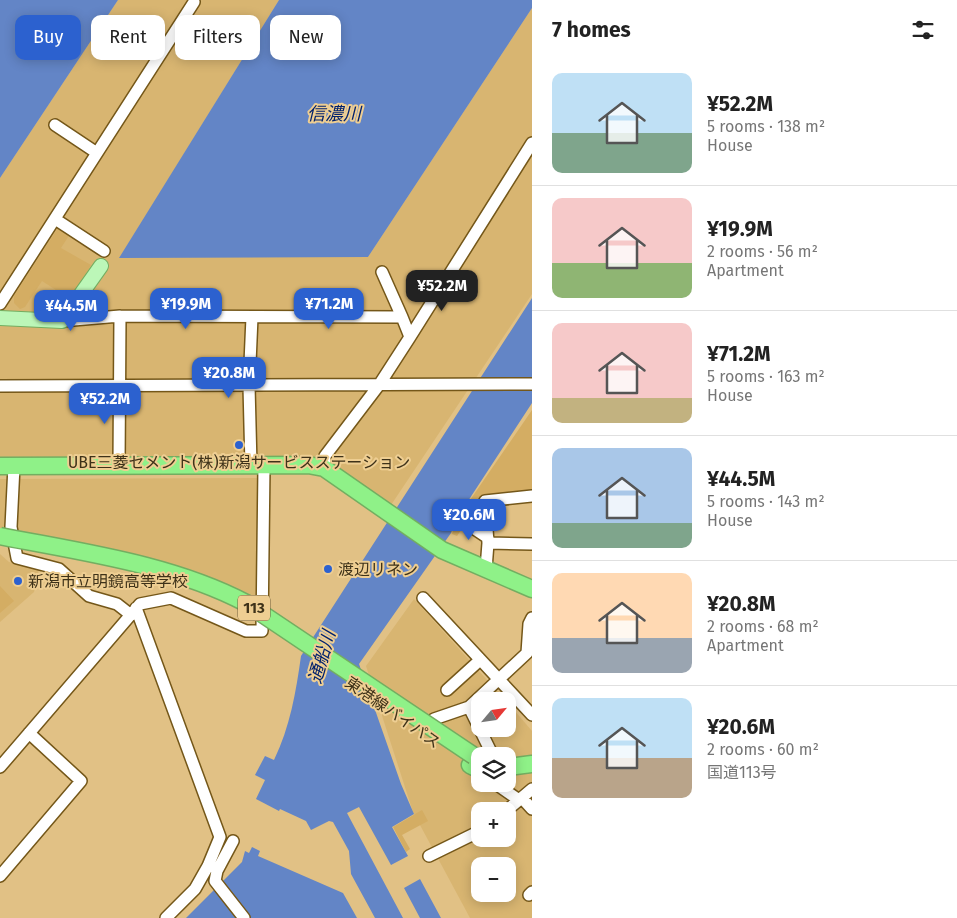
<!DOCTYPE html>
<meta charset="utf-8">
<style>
:root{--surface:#fff;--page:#f6f6f6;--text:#222;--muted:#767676;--line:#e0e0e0;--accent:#2c61cf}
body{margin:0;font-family:"Fira Sans","Noto Sans JP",sans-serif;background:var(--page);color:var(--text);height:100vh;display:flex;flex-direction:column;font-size:19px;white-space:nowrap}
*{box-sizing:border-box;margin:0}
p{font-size:16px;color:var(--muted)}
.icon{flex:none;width:28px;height:28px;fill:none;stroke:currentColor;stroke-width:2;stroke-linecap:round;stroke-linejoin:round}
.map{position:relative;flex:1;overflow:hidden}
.drawer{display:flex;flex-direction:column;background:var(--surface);width:425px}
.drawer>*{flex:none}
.guide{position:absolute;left:15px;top:15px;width:441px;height:45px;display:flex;gap:10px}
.needle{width:32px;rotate:61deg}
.fabs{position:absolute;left:471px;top:692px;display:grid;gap:10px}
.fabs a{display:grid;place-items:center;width:45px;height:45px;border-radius:10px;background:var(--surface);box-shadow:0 2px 12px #0003;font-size:25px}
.price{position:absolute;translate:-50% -42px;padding:0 11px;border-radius:10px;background:var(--accent);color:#fff;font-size:16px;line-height:32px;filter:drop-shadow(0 1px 2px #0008)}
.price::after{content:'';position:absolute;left:50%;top:30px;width:15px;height:11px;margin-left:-8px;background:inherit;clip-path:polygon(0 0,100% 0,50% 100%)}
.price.current{background:#222;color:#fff}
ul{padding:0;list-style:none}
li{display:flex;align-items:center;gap:15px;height:125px;padding:0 20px}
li+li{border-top:1px solid var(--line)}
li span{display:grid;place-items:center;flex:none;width:140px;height:100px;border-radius:10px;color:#555}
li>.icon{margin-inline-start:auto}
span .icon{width:60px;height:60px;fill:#fffc;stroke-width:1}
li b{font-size:21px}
h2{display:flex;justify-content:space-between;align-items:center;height:60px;padding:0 20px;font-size:21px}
.tag{padding:0 18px;border-radius:10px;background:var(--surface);box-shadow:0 2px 12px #0003;font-size:18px;line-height:45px}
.tag.current{background:var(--accent);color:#fff}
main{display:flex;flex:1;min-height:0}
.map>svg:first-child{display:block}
.built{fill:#d8b571;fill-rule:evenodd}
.green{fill:#d4ad63}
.water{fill:#6385c6}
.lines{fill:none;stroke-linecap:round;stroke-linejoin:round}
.minor-casing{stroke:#745719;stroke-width:14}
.major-casing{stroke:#73ae61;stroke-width:16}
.highway-casing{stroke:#73ae61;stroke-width:19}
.minor{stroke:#fff;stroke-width:11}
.major{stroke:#bcf7b8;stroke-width:14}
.highway{stroke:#8ff188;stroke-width:16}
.highway-bridge-casing{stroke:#73ae61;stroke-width:19;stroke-linecap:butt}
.highway-bridge{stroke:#8ff188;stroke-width:16}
.poi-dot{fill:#2c61cf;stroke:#eece92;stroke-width:2}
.labels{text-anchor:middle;stroke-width:4;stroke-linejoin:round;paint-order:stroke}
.shield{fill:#eece92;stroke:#73613d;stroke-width:1}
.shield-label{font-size:15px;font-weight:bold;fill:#3e3219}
.poi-label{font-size:16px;fill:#3e3219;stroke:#eece92;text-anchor:start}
.street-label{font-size:16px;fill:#3e3219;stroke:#eece92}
.water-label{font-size:18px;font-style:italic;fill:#01216d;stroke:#eece92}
</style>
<main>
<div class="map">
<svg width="532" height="918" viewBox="0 0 532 918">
<rect width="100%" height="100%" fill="#e1c185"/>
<path class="built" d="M118,0h161l-159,257h248l164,-249v286l-141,211 -78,-48 -188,2 -125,-2v-279z
M258,478v17l4,7 -1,104 -261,-77v-50z
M0,554l9,8 30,7 -5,23 -34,30z
M414,599l92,102h-26v28h28v-26l24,28v187h-62l-57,-106 -47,-146zM480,756h28v28h-28zM480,811h28v28h-28zM480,866h28v28h-28z"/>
<path class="green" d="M58,228l12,6 -9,14 30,17 -21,34 -28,-18 -17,26 -5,2 -6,-6v-7z
M532,410v83l-51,7 -24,36 -5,-2 5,-15z
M0,586l14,15 -14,12z
M422,810l6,11 -26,14 8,14 -4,3 -13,-25z"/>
<path class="water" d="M0,0h118l-118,178z
M279,0h253v8l-164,249 -249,1z
M532,298v105l-77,118 -4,12 -92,131 42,120 13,30 -22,13 16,29 -17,9 -32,-58 -12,6 56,105h-28l-24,-44 -2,-23 -16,-29 -4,-1 -18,9 -5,-9 -26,-12 -1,2 -23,-12 9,-19 -10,-5 10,-19 9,4c16,-33 22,-68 27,-104z
M252,847l8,4 -2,5 85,37 14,25h-171l56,-56 3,-11 4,2z
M420,879l21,39h-21l-16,-30z"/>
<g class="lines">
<defs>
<path id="minor" d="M55,125l42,28
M55,219l49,32
M382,272l20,45
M0,304l194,-302
M62,321l58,-5 282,1 8,20
M0,386l532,-2
M119,465l1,-149
M14,466l-3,61 6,31 42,11 30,27 28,8 14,11
M251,466l-2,-80 3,-69
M324,468l1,-12 54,-71 31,-48 122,-194
M464,522l24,16
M488,543l44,1
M486,569l2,-26 -3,-42 47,-5
M423,598l109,117
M136,608l84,229 -12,29 -13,23 -29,29
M447,690l33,-30
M434,719l35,-12
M493,756l-24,-49 58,-54 2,-29 3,-6
M0,767l140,-163 31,-6 75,33h16l2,-165
M496,784l23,16
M522,798l10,11
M506,811l26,-22
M233,841l-16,30 -2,10 29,37
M429,856l51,-25
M0,876l81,-95 -52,-48
M529,895l3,-3"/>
<path id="major" d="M0,318l62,3 39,-55"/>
<path id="highway" d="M0,466l308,-1 16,3 118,82 90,39
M470,765l10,5
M508,767l24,-3"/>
</defs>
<use href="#minor" class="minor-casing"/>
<use href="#major" class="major-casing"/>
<use href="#highway" class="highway-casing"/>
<use href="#minor" class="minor"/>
<use href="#major" class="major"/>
<use href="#highway" class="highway"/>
<defs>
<path id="highway-bridge" d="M0,536c81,16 172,28 246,67l228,153"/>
</defs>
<use href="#highway-bridge" class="highway-bridge-casing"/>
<use href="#highway-bridge" class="highway-bridge"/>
</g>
<g class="poi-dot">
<circle cx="239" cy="445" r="5"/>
<circle cx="328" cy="569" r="5"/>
<circle cx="18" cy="581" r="5"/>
</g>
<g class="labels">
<rect class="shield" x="238" y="595.5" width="32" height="25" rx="4"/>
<g class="shield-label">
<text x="254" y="613">113</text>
</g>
<g class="poi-label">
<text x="239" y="468" text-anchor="middle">UBE三菱セメント(株)新潟サービスステーション</text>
<text x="338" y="575">渡辺リネン</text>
<text x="28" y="587">新潟市立明鏡高等学校</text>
</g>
<g class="street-label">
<text transform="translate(393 712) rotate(35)" y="6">東港線バイパス</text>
</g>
<g class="water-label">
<text x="334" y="120">信濃川</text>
<text transform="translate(322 657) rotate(-74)" y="6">通船川</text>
</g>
</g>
</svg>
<div class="fabs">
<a><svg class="needle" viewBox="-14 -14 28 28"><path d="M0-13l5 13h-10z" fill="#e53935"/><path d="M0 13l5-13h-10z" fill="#767676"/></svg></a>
<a><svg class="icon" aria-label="layers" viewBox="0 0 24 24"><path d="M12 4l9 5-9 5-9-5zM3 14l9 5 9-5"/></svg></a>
<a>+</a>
<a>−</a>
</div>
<b class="price current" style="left:442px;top:312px">¥52.2M</b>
<b class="price" style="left:186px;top:330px">¥19.9M</b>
<b class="price" style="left:329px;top:330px">¥71.2M</b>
<b class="price" style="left:71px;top:332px">¥44.5M</b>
<b class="price" style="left:229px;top:399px">¥20.8M</b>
<b class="price" style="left:105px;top:425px">¥52.2M</b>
<b class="price" style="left:469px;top:541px">¥20.6M</b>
<div class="guide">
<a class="tag current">Buy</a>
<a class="tag">Rent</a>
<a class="tag">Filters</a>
<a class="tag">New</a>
</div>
</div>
<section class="drawer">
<h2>7 homes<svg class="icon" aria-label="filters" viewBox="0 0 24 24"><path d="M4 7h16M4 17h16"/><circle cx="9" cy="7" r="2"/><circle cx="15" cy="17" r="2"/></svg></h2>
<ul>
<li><span style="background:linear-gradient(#bfe0f5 60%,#7fa58c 0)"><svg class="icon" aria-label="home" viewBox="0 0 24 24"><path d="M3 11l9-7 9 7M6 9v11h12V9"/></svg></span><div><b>¥52.2M</b><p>5 rooms · 138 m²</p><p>House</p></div></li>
<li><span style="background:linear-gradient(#f6c9c9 65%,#8fb573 0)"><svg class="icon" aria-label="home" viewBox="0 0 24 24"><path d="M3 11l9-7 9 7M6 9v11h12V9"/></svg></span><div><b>¥19.9M</b><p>2 rooms · 56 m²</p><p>Apartment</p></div></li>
<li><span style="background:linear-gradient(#f6c9c9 75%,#c2b280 0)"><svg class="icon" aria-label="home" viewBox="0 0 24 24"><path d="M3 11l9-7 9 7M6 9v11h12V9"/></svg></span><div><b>¥71.2M</b><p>5 rooms · 163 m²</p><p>House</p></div></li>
<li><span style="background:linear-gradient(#a9c7e8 75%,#7fa58c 0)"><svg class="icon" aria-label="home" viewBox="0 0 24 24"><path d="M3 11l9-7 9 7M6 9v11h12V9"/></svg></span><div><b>¥44.5M</b><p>5 rooms · 143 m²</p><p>House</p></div></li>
<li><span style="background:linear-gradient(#ffd9b3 65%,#9aa5b1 0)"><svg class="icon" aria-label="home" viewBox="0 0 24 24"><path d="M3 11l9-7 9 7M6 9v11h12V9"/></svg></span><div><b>¥20.8M</b><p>2 rooms · 68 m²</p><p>Apartment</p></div></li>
<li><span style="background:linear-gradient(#bfe0f5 60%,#b9a48a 0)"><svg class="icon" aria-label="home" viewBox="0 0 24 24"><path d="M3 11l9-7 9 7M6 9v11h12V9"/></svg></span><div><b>¥20.6M</b><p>2 rooms · 60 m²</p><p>国道113号</p></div></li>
</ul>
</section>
</main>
